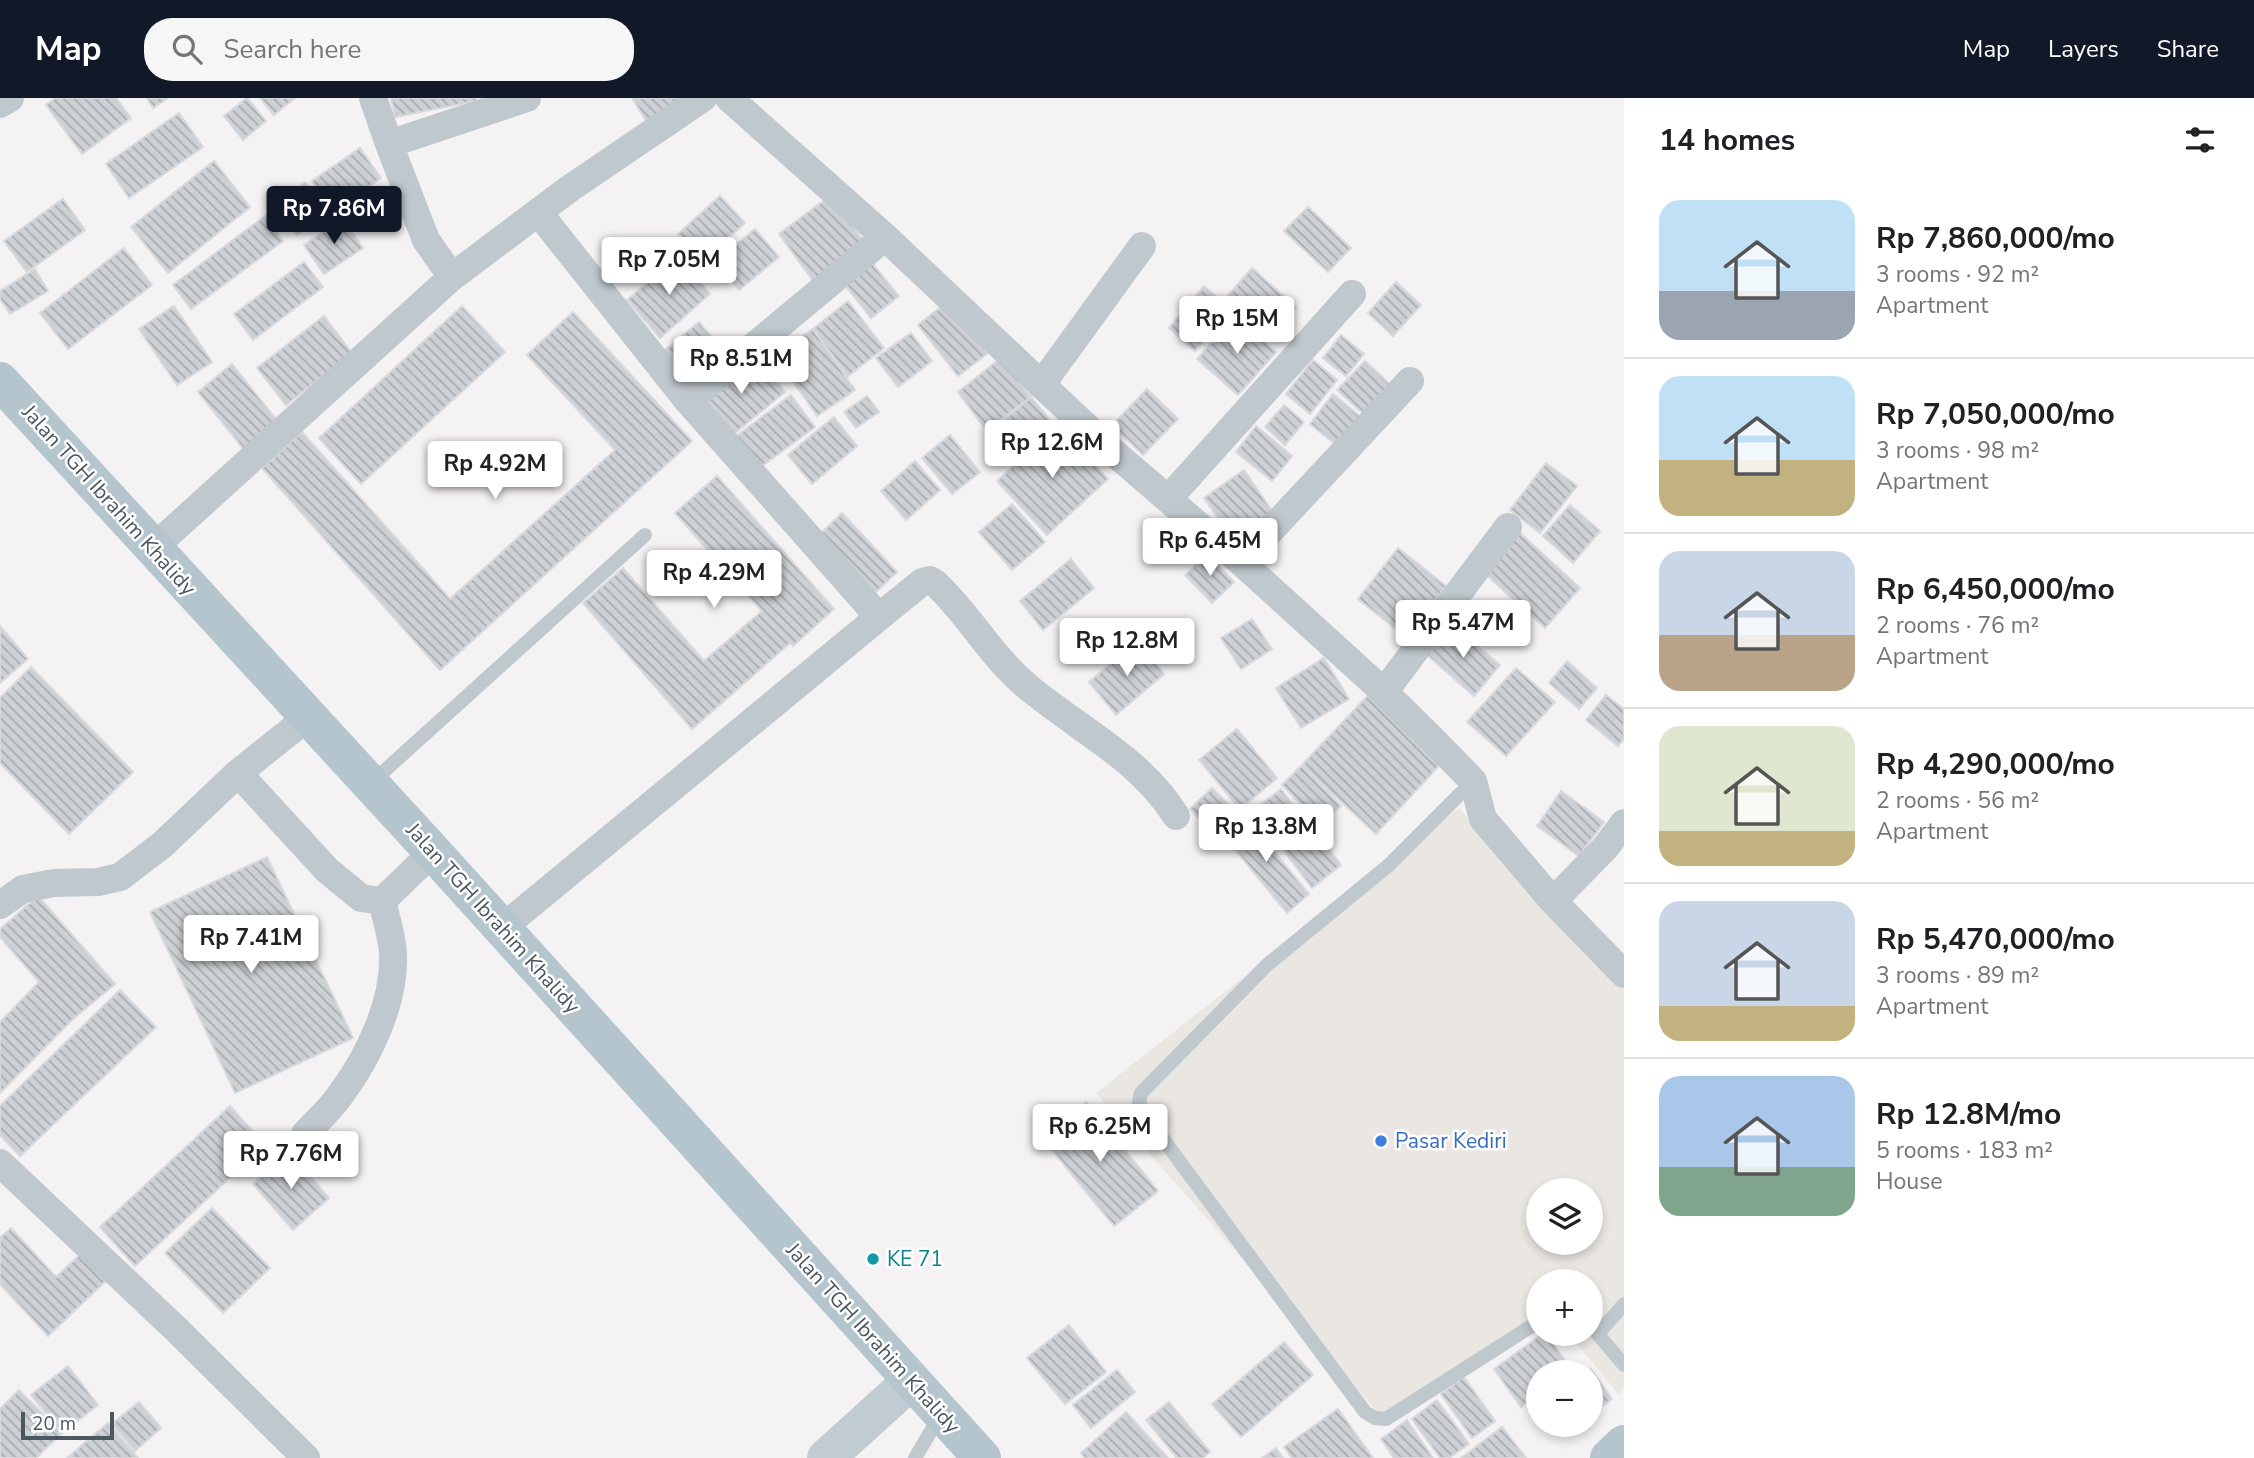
<!DOCTYPE html>
<meta charset="utf-8">
<style>
:root{--surface:#fff;--page:#f6f6f6;--text:#202124;--muted:#757577;--line:#e0e0e0;--accent:#111827}
body{margin:0;font-family:"Nunito Sans",sans-serif;background:var(--page);color:var(--text);height:100vh;display:flex;flex-direction:column;font-size:26px;white-space:nowrap}
*{box-sizing:border-box;margin:0}
p{font-size:23px;color:var(--muted)}
.icon{flex:none;width:38px;height:38px;fill:none;stroke:currentColor;stroke-width:2;stroke-linecap:round;stroke-linejoin:round}
.map{position:relative;flex:1;overflow:hidden}
.details{display:flex;flex-direction:column;background:var(--surface);width:630px}
.details>*{flex:none}
.fabs{position:absolute;left:1526px;top:1080px;display:grid;gap:14px}
.fabs a{display:grid;place-items:center;width:77px;height:77px;border-radius:50%;background:var(--surface);box-shadow:0 4px 10px #0003;font-size:35px}
.scale{position:absolute;left:21px;bottom:18px;width:93px;box-sizing:border-box;padding-left:7px;border:4px solid #4b585f;border-top:0;font-size:19px;line-height:24px;white-space:nowrap;color:#4b585f;-webkit-text-stroke:5px #fff;paint-order:stroke}
.price{position:absolute;translate:-50% -60px;padding:0 16px;border-radius:7px;background:#fff;color:#222;font-size:23px;line-height:46px;filter:drop-shadow(0 2px 4px #0008)}
.price::after{content:'';position:absolute;left:50%;top:42px;width:21px;height:16px;margin-left:-10px;background:inherit;clip-path:polygon(0 0,100% 0,50% 100%)}
.price.active{background:var(--accent);color:#fff}
ul{padding:0;list-style:none}
li{display:flex;align-items:center;gap:21px;height:175px;padding:0 35px}
li+li{border-top:2px solid var(--line)}
li span{display:grid;place-items:center;flex:none;width:196px;height:140px;border-radius:21px;color:#555}
li>.icon{margin-inline-start:auto}
span .icon{width:84px;height:84px;fill:#fffc;stroke-width:1}
li b{font-size:30px}
h2{display:flex;justify-content:space-between;align-items:center;height:84px;padding:0 35px;font-size:30px}
header{display:flex;align-items:center;gap:42px;box-sizing:border-box;height:98px;padding:0 35px;background:var(--accent);color:#fff}
header strong{font-size:33px}
nav{display:flex;gap:38px;margin-inline-start:auto;font-size:24px}
.search{width:490px;height:63px;background:var(--page);display:flex;align-items:center;gap:18px;box-sizing:border-box;padding:0 24px;border-radius:28px;color:var(--muted);font-size:26px}
main{display:flex;flex:1;min-height:0}
.map>svg:first-child{display:block}
.commercial{fill:#eae6e1;fill-rule:evenodd}
.building{fill:url(#building-back-hatch);stroke:#d7d9dd;stroke-width:2}
.lines{fill:none;stroke-linecap:round;stroke-linejoin:round}
.lane{stroke:#bfc8cd;stroke-width:14}
.street{stroke:#bfc8cd;stroke-width:28}
.secondary{stroke:#c0cbd2;stroke-width:38}
.primary{stroke:#b4c5ce;stroke-width:38}
.shop-dot{fill:#3f7fe0;stroke:#fff;stroke-width:2.5}
.culture-dot{fill:#0f9aa8;stroke:#fff;stroke-width:2.5}
.labels{text-anchor:middle;stroke-width:5;stroke-linejoin:round;paint-order:stroke}
.street-label{font-size:21px;fill:#4b585f;stroke:#fff}
.shop-label{font-size:21px;fill:#366cbe;stroke:#fff;text-anchor:start}
.culture-label{font-size:21px;fill:#0d838f;stroke:#fff;text-anchor:start}
</style>
<header>
<strong>Map</strong>
<div class="search"><svg class="icon" aria-label="search" viewBox="0 0 24 24"><circle cx="10" cy="10" r="6"/><path d="M15 15l6 6"/></svg>Search here</div>
<nav><a>Map</a><a>Layers</a><a>Share</a></nav>
</header>
<main>
<div class="map">
<svg width="1624" height="1360" viewBox="0 0 1624 1360">
<defs>
<pattern id="building-back-hatch" width="6" height="6" patternUnits="userSpaceOnUse" patternTransform="scale(1.75)"><rect width="6" height="6" fill="#cdd0d4"/><path d="M-1 5l2 2M0 0l6 6M5-1l2 2" fill="none" stroke="#a8acaf"/></pattern>
</defs>
<rect width="100%" height="100%" fill="#f4f2f3"/>
<path class="commercial" d="M1459,710l165,177v404l-5,6 -50,-61h22v-53h-53v38l-149,106 -293,-332zM1538,1092h53v52h-53z"/>
<path class="building" d="M55,0h61l15,20 -49,36 -36,-49z
M147,0h21l-15,10z
M247,0l19,23 -23,19 -19,-24z
M260,0h35l-21,17z
M391,0h85v3l-81,16z
M632,0h45l5,9 -32,20z
M179,15l24,34 -74,51 -23,-34z
M360,50l21,30 -47,33 -22,-30z
M214,63l36,46 -82,66 -37,-46z
M305,85l23,29 -31,23 -22,-29z
M720,98l25,27 -42,38 -25,-27z
M830,98l36,48 -52,38 -35,-48z
M63,101l22,31 -58,42 -23,-31z
M1308,109l43,41 -23,24 -44,-41z
M265,118l18,25 -92,68 -18,-24z
M343,121l20,29 -39,26 -20,-29z
M755,131l24,28 -40,33 -24,-28z
M124,150l28,37 -84,64 -28,-36z
M678,159l32,37 -50,44 -33,-38z
M304,164l19,25 -70,53 -19,-26z
M871,164l28,34 -28,22 -27,-34z
M1252,170l44,39 -26,31 -45,-39z
M35,171l13,22 -38,23 -10,-15v-8z
M1396,184l25,23 -28,31 -25,-23z
M1204,188l26,23 -35,42 -26,-23z
M848,203l36,47 -36,28 -35,-47z
M947,204l41,51 -30,23 -40,-51z
M174,208l38,56 -35,23 -38,-56z
M462,208l43,46 -144,132 -42,-46z
M573,214l119,129 -252,229 -178,-202 40,-36 148,167 165,-149 -88,-95z
M324,218l28,37 -66,52 -29,-37z
M1236,218l40,36 -38,43 -41,-36z
M699,224l26,31 -40,32 -26,-30z
M813,231l42,61 -38,26 -42,-61z
M911,235l21,28 -34,26 -22,-29z
M1341,237l23,19 -18,22 -23,-18z
M754,256l31,38 -57,47 -31,-39z
M1001,260l30,39 -45,33 -28,-38z
M1313,262l24,20 -27,34 -24,-20z
M1365,263l27,25 -27,29 -28,-25z
M232,266l48,60 -35,27 -47,-59z
M1147,291l31,30 -35,36 -31,-30z
M1333,296l29,24 -23,29 -29,-23z
M791,297l24,32 -57,42 -24,-31z
M867,298l12,16 -23,16 -12,-16z
M1031,299l22,27 -44,36 -22,-26z
M1284,307l20,17 -19,23 -20,-18z
M834,319l23,29 -45,38 -24,-29z
M1058,327l50,54 -61,56 -50,-54z
M1256,328l36,30 -20,25 -36,-29z
M950,337l30,37 -28,22 -30,-36z
M915,363l25,29 -34,30 -25,-29z
M1546,365l31,23 -37,47 -30,-23z
M1244,372l33,48 -40,27 -33,-47z
M717,378l117,133 -41,37 -3,-3 -98,86 -109,-126 40,-35 81,93 58,-50 -87,-98z
M1012,406l33,38 -33,28 -33,-38z
M1570,407l30,26 -27,32 -30,-27z
M842,415l55,59 -26,25 -55,-59z
M1518,433l62,57 -35,40 -63,-57z
M1398,450l48,38 -40,51 -48,-38z
M1207,456l27,28 -22,21 -27,-28z
M1071,461l23,29 -51,42 -23,-29z
M1252,521l20,30 -31,20 -20,-31z
M1452,527l48,40 -26,31 -47,-41z
M0,528l28,33 -28,24z
M1138,543l26,33 -48,41 -27,-33z
M1324,560l25,41 -48,29 -25,-40z
M1567,563l30,27 -18,21 -30,-26z
M31,569l102,105 -64,62 -69,-71v-65z
M1516,570l39,34 -49,54 -39,-34z
M1374,591l73,68 -71,77 -74,-69z
M1606,597l18,14v30l-6,7 -32,-26z
M1237,631l40,49 -37,31 -41,-49z
M1302,667l39,41 -20,19 -39,-40z
M1212,690l26,26 -23,21 -25,-26z
M1281,691l25,34 -30,23 -26,-33z
M1561,693l43,31 -25,34 -42,-30z
M1244,717l65,79 -22,19 -65,-79z
M1313,730l28,37 -29,23 -28,-37z
M267,759l86,181 -118,55 -85,-181z
M38,798l77,88 -43,36 -72,73v-71l39,-40 -39,-45v-8z
M120,892l36,37 -136,129 -20,-21v-29z
M1086,1004l72,89 -44,35 -72,-88z
M230,1008l35,39 -130,121 -35,-39z
M289,1054l40,46 -36,32 -40,-46z
M212,1110l58,60 -47,45 -58,-60z
M11,1130l45,49 31,-29 25,27 -64,61 -48,-52v-46z
M1069,1227l37,47 -41,32 -38,-46z
M1542,1236h4l26,36 -3,2h-31v22l-17,13 -27,-38z
M1284,1244l29,33 -72,62 -29,-33z
M68,1268l30,39 -36,28 -31,-38z
M1591,1271l21,30 -21,15v-42h-4z
M1117,1272l18,22 -44,36 -18,-23z
M1464,1279l31,44 -23,17 -31,-44z
M19,1292l43,43 -26,25h-36v-49z
M1437,1302l32,44 -20,14h-9l-28,-39z
M139,1304l22,26 -26,23 -23,-27z
M1169,1304l41,50 -7,6h-26l-31,-38z
M1338,1311l35,49h-81l-8,-11z
M1126,1314l42,46h-83l-4,-5z
M1407,1322l26,38h-39l-13,-19z
M108,1325l30,35h-71z
M1502,1329l24,31h-65z
M1276,1350l7,10h-21z"/>
<g class="lines">
<path class="lane" d="M1473,683l-84,84 -122,100 -126,128 -2,9 4,10 222,300 10,6 11,1 152,-97
M371,685l274,-248
M1591,1228l33,39
M1598,1236l26,-30
M915,1360l26,-44"/>
<path class="street" d="M373,0l16,46 138,-46
M729,0l156,139 227,214 129,111 143,130 47,46 42,43 10,38 70,82 71,73
M0,6l10,-6
M452,179l117,-88 134,-91
M1041,287l101,-139
M688,303l197,-164
M1168,401l184,-205
M153,450l299,-271 -26,-37 -37,-96
M1241,464l169,-181
M879,519l43,-35 8,-2 5,3c34,31 56,74 93,104 50,42 113,72 148,129
M1384,594l124,-165
M238,675l89,97 34,28 21,3 51,-49
M1553,803l52,-53 19,-25
M0,807l23,-16 31,-6 44,-1 22,-5 42,-32 76,-72 70,-56
M502,830l377,-311 -191,-216 -150,-189
M305,1036c12,-13 26,-25 36,-40 28,-38 54,-92 52,-140 -1,-18 -7,-36 -11,-53
M0,1065l177,167 129,128"/>
<path class="secondary" d="M826,1360l85,-77"/>
<path class="primary" d="M0,283l433,471 549,606
M1609,1360l15,-14"/>
</g>
<circle class="shop-dot" cx="1381" cy="1043" r="7"/>
<circle class="culture-dot" cx="873" cy="1161" r="7"/>
<g class="labels">
<g class="street-label">
<text transform="translate(109 402) rotate(48)" y="7">Jalan TGH Ibrahim Khalidy</text>
<text transform="translate(493 820) rotate(48)" y="7">Jalan TGH Ibrahim Khalidy</text>
<text transform="translate(873 1240) rotate(48)" y="7">Jalan TGH Ibrahim Khalidy</text>
</g>
<g class="shop-label">
<text x="1395" y="1050">Pasar Kediri</text>
</g>
<g class="culture-label">
<text x="887" y="1168">KE 71</text>
</g>
</g>
</svg>
<div class="fabs">
<a><svg class="icon" aria-label="layers" viewBox="0 0 24 24"><path d="M12 4l9 5-9 5-9-5zM3 14l9 5 9-5"/></svg></a>
<a>+</a>
<a>−</a>
</div>
<div class="scale">20 m</div>
<b class="price active" style="left:334px;top:148px">Rp 7.86M</b>
<b class="price" style="left:669px;top:199px">Rp 7.05M</b>
<b class="price" style="left:1237px;top:258px">Rp 15M</b>
<b class="price" style="left:741px;top:298px">Rp 8.51M</b>
<b class="price" style="left:1052px;top:382px">Rp 12.6M</b>
<b class="price" style="left:495px;top:403px">Rp 4.92M</b>
<b class="price" style="left:1210px;top:480px">Rp 6.45M</b>
<b class="price" style="left:714px;top:512px">Rp 4.29M</b>
<b class="price" style="left:1463px;top:562px">Rp 5.47M</b>
<b class="price" style="left:1127px;top:580px">Rp 12.8M</b>
<b class="price" style="left:1266px;top:766px">Rp 13.8M</b>
<b class="price" style="left:251px;top:877px">Rp 7.41M</b>
<b class="price" style="left:1100px;top:1066px">Rp 6.25M</b>
<b class="price" style="left:291px;top:1093px">Rp 7.76M</b>
</div>
<section class="details">
<h2>14 homes<svg class="icon" aria-label="filters" viewBox="0 0 24 24"><path d="M4 7h16M4 17h16"/><circle cx="9" cy="7" r="2"/><circle cx="15" cy="17" r="2"/></svg></h2>
<ul>
<li><span style="background:linear-gradient(#bfe0f5 65%,#9aa5b1 0)"><svg class="icon" aria-label="home" viewBox="0 0 24 24"><path d="M3 11l9-7 9 7M6 9v11h12V9"/></svg></span><div><b>Rp 7,860,000/mo</b><p>3 rooms · 92 m²</p><p>Apartment</p></div></li>
<li><span style="background:linear-gradient(#bfe0f5 60%,#c2b280 0)"><svg class="icon" aria-label="home" viewBox="0 0 24 24"><path d="M3 11l9-7 9 7M6 9v11h12V9"/></svg></span><div><b>Rp 7,050,000/mo</b><p>3 rooms · 98 m²</p><p>Apartment</p></div></li>
<li><span style="background:linear-gradient(#c9d6e8 60%,#b9a48a 0)"><svg class="icon" aria-label="home" viewBox="0 0 24 24"><path d="M3 11l9-7 9 7M6 9v11h12V9"/></svg></span><div><b>Rp 6,450,000/mo</b><p>2 rooms · 76 m²</p><p>Apartment</p></div></li>
<li><span style="background:linear-gradient(#dfe7d0 75%,#c2b280 0)"><svg class="icon" aria-label="home" viewBox="0 0 24 24"><path d="M3 11l9-7 9 7M6 9v11h12V9"/></svg></span><div><b>Rp 4,290,000/mo</b><p>2 rooms · 56 m²</p><p>Apartment</p></div></li>
<li><span style="background:linear-gradient(#c9d6e8 75%,#c2b280 0)"><svg class="icon" aria-label="home" viewBox="0 0 24 24"><path d="M3 11l9-7 9 7M6 9v11h12V9"/></svg></span><div><b>Rp 5,470,000/mo</b><p>3 rooms · 89 m²</p><p>Apartment</p></div></li>
<li><span style="background:linear-gradient(#a9c7e8 65%,#7fa58c 0)"><svg class="icon" aria-label="home" viewBox="0 0 24 24"><path d="M3 11l9-7 9 7M6 9v11h12V9"/></svg></span><div><b>Rp 12.8M/mo</b><p>5 rooms · 183 m²</p><p>House</p></div></li>
</ul>
</section>
</main>
